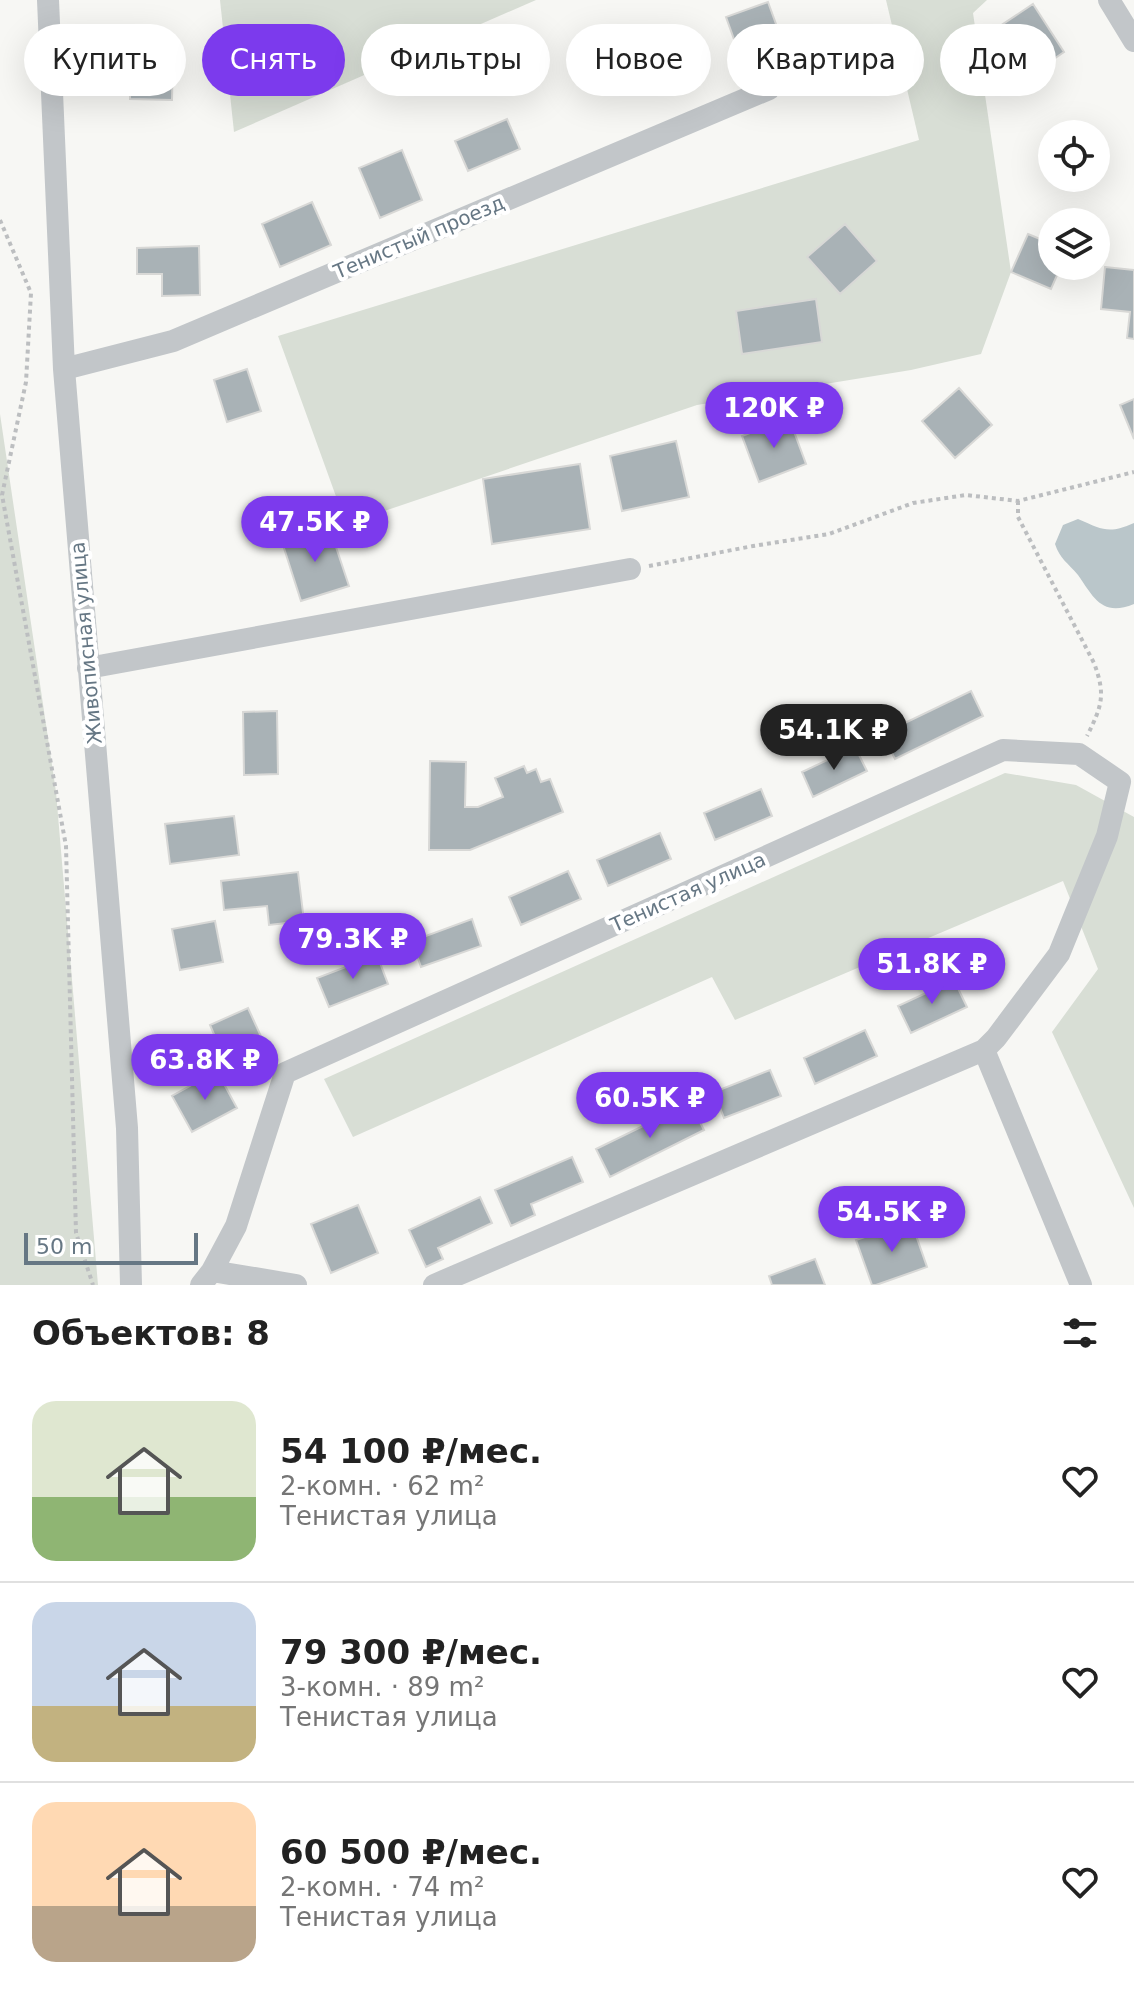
<!DOCTYPE html>
<html lang="ru">
<meta charset="utf-8">
<style>
:root{--surface:#fff;--page:#f2f2f2;--text:#222;--muted:#767676;--line:#e0e0e0;--accent:#7c3aed}
body{margin:0;font-family:"DejaVu Sans",sans-serif;background:var(--page);color:var(--text);height:100vh;display:flex;flex-direction:column;font-size:30px;white-space:nowrap}
*{box-sizing:border-box;margin:0}
p{font-size:26px;color:var(--muted)}
.icon{flex:none;width:44px;height:44px;fill:none;stroke:currentColor;stroke-width:2;stroke-linecap:round;stroke-linejoin:round}
.map{position:relative;height:1285px;overflow:hidden}
.panel{display:flex;flex-direction:column;background:var(--surface);flex:1}
.panel>*{flex:none}
.hud{position:absolute;left:24px;top:24px;width:1086px;height:72px;display:flex;gap:16px}
.tools{position:absolute;left:1038px;top:120px;display:grid;gap:16px}
.tools a{display:grid;place-items:center;width:72px;height:72px;border-radius:50%;background:var(--surface);box-shadow:0 8px 32px #0002;font-size:40px}
.scale{position:absolute;left:24px;bottom:20px;width:174px;box-sizing:border-box;padding-left:8px;border:4px solid #667784;border-top:0;font-size:22px;line-height:28px;white-space:nowrap;color:#667784;-webkit-text-stroke:6px #fff;paint-order:stroke}
.price{position:absolute;translate:-50% -68px;padding:0 18px;border-radius:28px;background:var(--accent);color:#fff;font-size:26px;line-height:52px;filter:drop-shadow(0 2px 4px #0008)}
.price::after{content:'';position:absolute;left:50%;top:48px;width:24px;height:18px;margin-left:-12px;background:inherit;clip-path:polygon(0 0,100% 0,50% 100%)}
.price.active{background:#222;color:#fff}
ul{padding:0;list-style:none}
li{display:flex;align-items:center;gap:24px;height:200px;padding:0 32px}
li+li{border-top:2px solid var(--line)}
li span{display:grid;place-items:center;flex:none;width:224px;height:160px;border-radius:24px;color:#555}
li>.icon{margin-inline-start:auto}
span .icon{width:96px;height:96px;fill:#fffc;stroke-width:1}
li b{font-size:34px}
h2{display:flex;justify-content:space-between;align-items:center;height:96px;padding:0 32px;font-size:34px}
.chip{padding:0 28px;border-radius:36px;background:var(--surface);box-shadow:0 8px 32px #0002;font-size:28px;line-height:72px}
.chip.active{background:var(--accent);color:#fff}
.map>svg:first-child{display:block}
.green{fill:#d8ded5}
.water{fill:#bac6ca}
.building{fill:#a9b2b6;stroke:#d8d8d6;stroke-width:2}
.lines{fill:none;stroke-linecap:round;stroke-linejoin:round}
.path{stroke:#bcbec0;stroke-width:4;stroke-dasharray:4 4;stroke-linecap:butt}
.street{stroke:#c2c6c9;stroke-width:22}
.labels{text-anchor:middle;stroke-width:8;stroke-linejoin:round;paint-order:stroke}
.street-label{font-size:20px;fill:#667784;stroke:#fff}
</style>
<div class="map">
<svg width="1134" height="1285" viewBox="0 0 1134 1285">
<rect width="100%" height="100%" fill="#f7f7f4"/>
<path class="green" d="M220,0h316l-302,132z
M886,0h101l-14,13 38,259 -30,82 -70,16 -214,35 -351,119 -68,-188 641,-196z
M0,414l56,378 42,493h-98z
M1005,773l71,12 58,32v391l-82,-176 46,-63 -35,-88 -328,139 -23,-43 -359,160 -29,-58z"/>
<path class="water" d="M1078,519c25,11 31,15 56,4v81c-32,13 -40,-6 -56,-29 -10,-12 -18,-16 -23,-31l8,-19z"/>
<path class="building" d="M768,2l17,47 -42,15 -17,-47z
M1033,4l31,48 -44,30 -32,-48z
M683,28l16,47 -47,16 -16,-47z
M131,53l42,1 -1,46 -42,-1z
M507,119l13,30 -52,22 -13,-30z
M402,150l20,50 -42,18 -21,-50z
M312,202l19,43 -51,22 -18,-43z
M845,224l32,37 -37,33 -33,-37z
M1028,234l24,10v22h9l-10,23 -40,-17z
M199,246l1,49 -38,1v-22h-25v-26z
M1105,267l29,3v69l-7,-1 3,-26 -29,-3z
M816,299l6,43 -80,12 -6,-43z
M247,369l14,42 -34,11 -13,-42z
M959,388l33,37 -37,33 -33,-37z
M1134,399v40l-14,-34z
M789,418l17,46 -47,18 -17,-46z
M676,441l13,56 -67,14 -12,-55z
M580,464l10,65 -98,15 -9,-65z
M329,526l20,60 -48,15 -19,-59z
M971,691l12,25 -88,43 -13,-25z
M277,711l1,63 -34,1 -1,-63z
M855,747l12,24 -54,26 -11,-25z
M430,761l36,1 -1,45h13l25,-10 -8,-19 29,-12 3,7 9,-4 5,13 9,-3 13,33 -93,38h-41z
M761,789l11,27 -57,24 -11,-27z
M234,816l5,39 -69,9 -5,-40z
M660,833l11,26 -63,27 -11,-26z
M568,871l13,28 -60,26 -12,-28z
M298,872l6,49 -35,4 -2,-19 -43,4 -3,-29z
M472,919l9,27 -60,21 -9,-26z
M215,921l8,41 -43,8 -8,-41z
M377,955l11,29 -59,23 -12,-29z
M954,980l13,27 -56,26 -13,-27z
M248,1008l16,35 -39,17 -15,-35z
M865,1030l12,26 -62,28 -11,-26z
M770,1070l11,26 -57,22 -10,-26z
M217,1071l20,37 -45,24 -20,-36z
M690,1103l14,27 -94,47 -14,-28z
M572,1157l11,25 -52,22 4,11 -24,11 -16,-36z
M480,1197l12,26 -54,25 5,11 -17,8 -17,-37z
M358,1205l20,48 -47,20 -20,-49z
M911,1221l16,46 -51,18h-4l-16,-45z
M815,1259l10,26h-53l-3,-9z"/>
<g class="lines">
<path class="path" d="M0,220l31,73 -5,89 -24,113 64,351 10,387 17,52
M1018,501v16l76,146c12,32 8,43 -7,73
M649,566l104,-20 76,-12 84,-31 53,-8 52,6 116,-29"/>
<path class="street" d="M48,0l16,369 63,759 4,157
M1109,0l25,41
M64,369l109,-28 596,-252
M88,668l542,-99
M212,1271l24,-45 49,-153 718,-323 76,4 41,28 -13,54 -48,118 -63,84 -12,12 97,235
M201,1285l11,-14 84,14
M434,1285l550,-235"/>
</g>
<g class="labels">
<g class="street-label">
<text transform="translate(419 237) rotate(-23)" y="7">Тенистый проезд</text>
<text transform="translate(86 643) rotate(-95)" y="7">Живописная улица</text>
<text transform="translate(688 892) rotate(-24)" y="7">Тенистая улица</text>
</g>
</g>
</svg>
<div class="tools">
<a><svg class="icon" aria-label="locate" viewBox="0 0 24 24"><circle cx="12" cy="12" r="6"/><path d="M12 2v4M12 18v4M2 12h4M18 12h4"/></svg></a>
<a><svg class="icon" aria-label="layers" viewBox="0 0 24 24"><path d="M12 4l9 5-9 5-9-5zM3 14l9 5 9-5"/></svg></a>
</div>
<div class="scale">50 m</div>
<b class="price" style="left:774px;top:450px">120K ₽</b>
<b class="price" style="left:315px;top:564px">47.5K ₽</b>
<b class="price active" style="left:834px;top:772px">54.1K ₽</b>
<b class="price" style="left:353px;top:981px">79.3K ₽</b>
<b class="price" style="left:932px;top:1006px">51.8K ₽</b>
<b class="price" style="left:205px;top:1102px">63.8K ₽</b>
<b class="price" style="left:650px;top:1140px">60.5K ₽</b>
<b class="price" style="left:892px;top:1254px">54.5K ₽</b>
<div class="hud">
<a class="chip">Купить</a>
<a class="chip active">Снять</a>
<a class="chip">Фильтры</a>
<a class="chip">Новое</a>
<a class="chip">Квартира</a>
<a class="chip">Дом</a>
</div>
</div>
<section class="panel">
<h2>Объектов: 8<svg class="icon" aria-label="filters" viewBox="0 0 24 24"><path d="M4 7h16M4 17h16"/><circle cx="9" cy="7" r="2"/><circle cx="15" cy="17" r="2"/></svg></h2>
<ul>
<li><span style="background:linear-gradient(#dfe7d0 60%,#8fb573 0)"><svg class="icon" aria-label="home" viewBox="0 0 24 24"><path d="M3 11l9-7 9 7M6 9v11h12V9"/></svg></span><div><b>54 100 ₽/мес.</b><p>2-комн. · 62 m²</p><p>Тенистая улица</p></div><svg class="icon" aria-label="heart" viewBox="0 0 24 24"><path d="M12 20l-8-8c-3-5 5-10 8-4 3-6 11-1 8 4z"/></svg></li>
<li><span style="background:linear-gradient(#c9d6e8 65%,#c2b280 0)"><svg class="icon" aria-label="home" viewBox="0 0 24 24"><path d="M3 11l9-7 9 7M6 9v11h12V9"/></svg></span><div><b>79 300 ₽/мес.</b><p>3-комн. · 89 m²</p><p>Тенистая улица</p></div><svg class="icon" aria-label="heart" viewBox="0 0 24 24"><path d="M12 20l-8-8c-3-5 5-10 8-4 3-6 11-1 8 4z"/></svg></li>
<li><span style="background:linear-gradient(#ffd9b3 65%,#b9a48a 0)"><svg class="icon" aria-label="home" viewBox="0 0 24 24"><path d="M3 11l9-7 9 7M6 9v11h12V9"/></svg></span><div><b>60 500 ₽/мес.</b><p>2-комн. · 74 m²</p><p>Тенистая улица</p></div><svg class="icon" aria-label="heart" viewBox="0 0 24 24"><path d="M12 20l-8-8c-3-5 5-10 8-4 3-6 11-1 8 4z"/></svg></li>
</ul>
</section>
